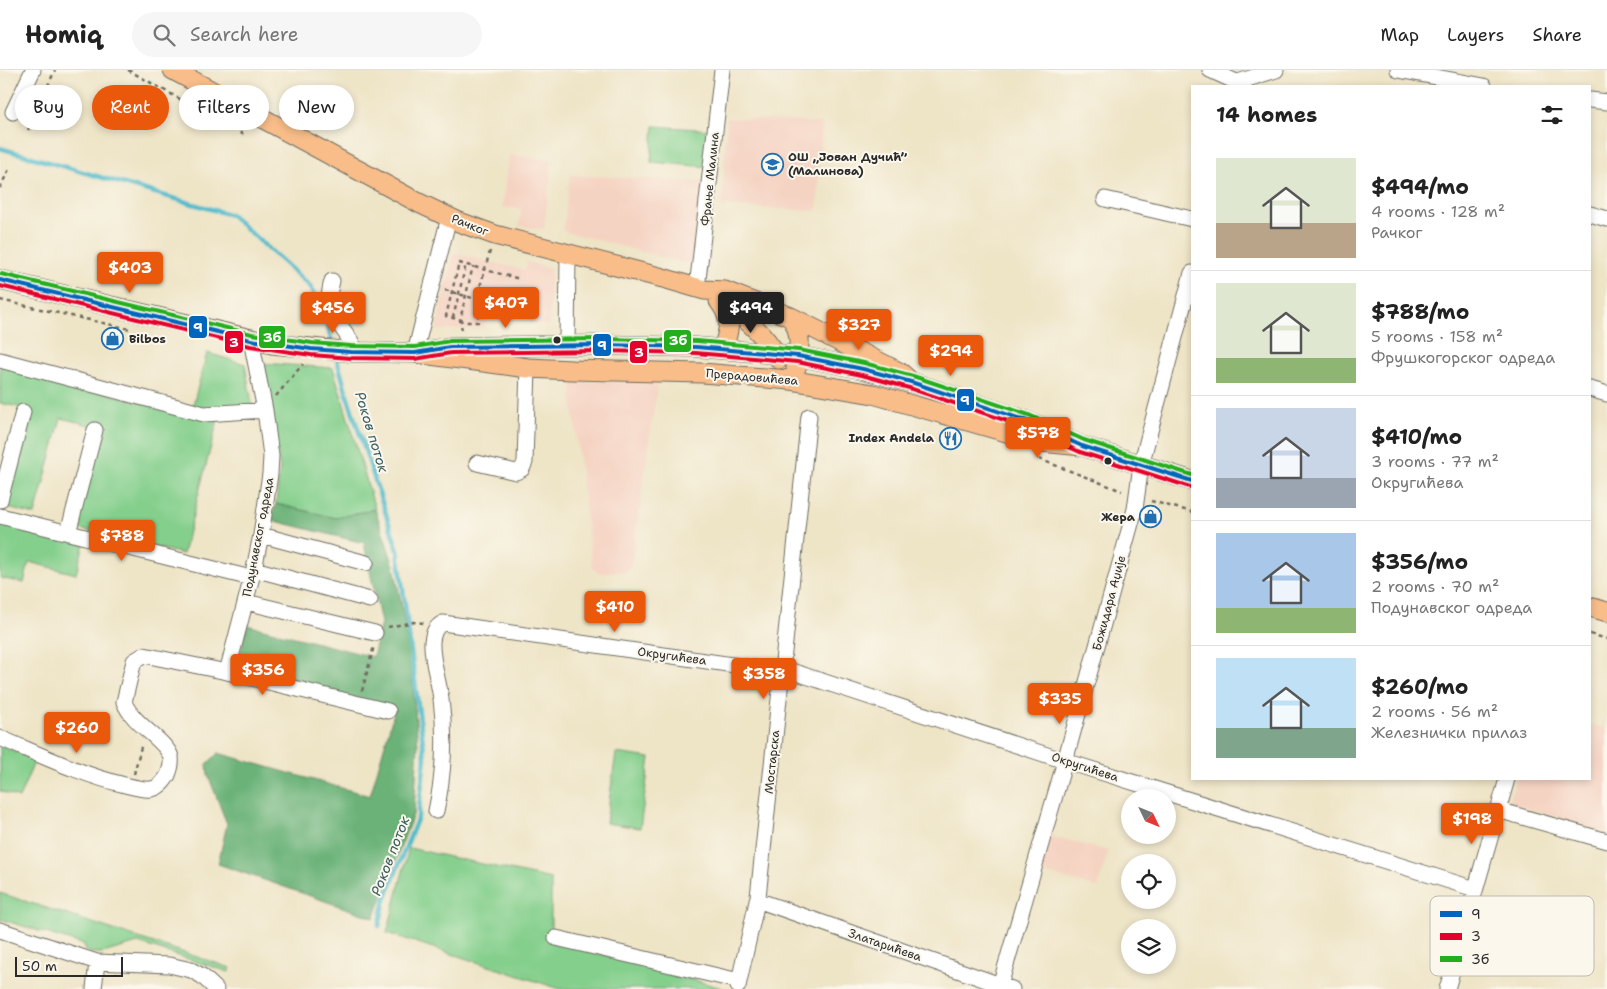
<!DOCTYPE html>
<meta charset="utf-8">
<style>
:root{--surface:#fff;--page:#f6f6f6;--text:#222;--muted:#767676;--line:#e0e0e0;--accent:#ea580c}
body{margin:0;font-family:"Shantell Sans",sans-serif;background:var(--page);color:var(--text);height:100vh;display:flex;flex-direction:column;font-size:19px;white-space:nowrap}
*{box-sizing:border-box;margin:0}
p{font-size:16px;color:var(--muted)}
.icon{flex:none;width:28px;height:28px;fill:none;stroke:currentColor;stroke-width:2;stroke-linecap:round;stroke-linejoin:round}
.map{position:relative;flex:1;overflow:hidden}
.panel{position:absolute;left:1191px;top:15px;width:400px;height:695px;display:flex;flex-direction:column;background:var(--surface);border-radius:0px;box-shadow:0 2px 8px #0003}
.panel>*{flex:none}
.banner{position:absolute;left:15px;top:15px;width:475px;height:45px;display:flex;gap:10px}
.needle{width:32px;rotate:133deg}
.tools{position:absolute;left:1121px;top:719px;display:grid;gap:10px}
.tools a{display:grid;place-items:center;width:55px;height:55px;border-radius:50%;background:var(--surface);box-shadow:0 2px 8px #0003;font-size:25px}
.scale{position:absolute;left:15px;bottom:12px;width:108px;box-sizing:border-box;padding-left:5px;border:2px solid #2b2b2b;border-top:0;font-size:14px;line-height:18px;white-space:nowrap;color:#2b2b2b;-webkit-text-stroke:4px #fbf7ec;paint-order:stroke}
.price{position:absolute;translate:-50% -42px;padding:0 11px;border-radius:5px;background:var(--accent);color:#fff;font-size:16px;line-height:32px;filter:drop-shadow(0 1px 2px #0008)}
.price::after{content:'';position:absolute;left:50%;top:30px;width:15px;height:11px;margin-left:-8px;background:inherit;clip-path:polygon(0 0,100% 0,50% 100%)}
.price.current{background:#222;color:#fff}
ul{padding:0;list-style:none}
li{display:flex;align-items:center;gap:15px;height:125px;padding:0 25px}
li+li{border-top:1px solid var(--line)}
li span{display:grid;place-items:center;flex:none;width:140px;height:100px;border-radius:0px;color:#555}
li>.icon{margin-inline-start:auto}
span .icon{width:60px;height:60px;fill:#fffc;stroke-width:1}
li b{font-size:21px}
h2{display:flex;justify-content:space-between;align-items:center;height:60px;padding:0 25px;font-size:21px}
.chip{padding:0 18px;border-radius:22px;background:var(--surface);box-shadow:0 2px 8px #0003;font-size:18px;line-height:45px}
.chip.current{background:var(--accent);color:#fff}
header{display:flex;align-items:center;gap:30px;box-sizing:border-box;height:70px;padding:0 25px;background:var(--surface);border-bottom:1px solid var(--line)}
header strong{font-size:24px}
nav{display:flex;gap:28px;margin-inline-start:auto;font-size:18px}
.search{width:350px;height:45px;background:var(--page);display:flex;align-items:center;gap:12px;box-sizing:border-box;padding:0 18px;border-radius:28px;color:var(--muted);font-size:19px}
.map>svg:first-child{display:block}
.built{fill:#f5d3c2}
.green{fill:#84cf8c;stroke:#587d5c}
.forest{fill:#6bb278;stroke:#4b6e52}
.lines{fill:none;stroke-linecap:round;stroke-linejoin:round}
.stream{stroke:#51bccc;stroke-width:4.5}
.minor-casing{stroke:#6f6c61;stroke-width:17}
.major-casing{stroke:#6f6c61;stroke-width:21}
.path{stroke:#6f6c61;stroke-width:2.5;stroke-dasharray:4 4;stroke-linecap:butt}
.minor{stroke:#fff;stroke-width:15}
.major{stroke:#f8bd89;stroke-width:19}
.bus-1-casing{stroke:#fbf7ec;stroke-width:8}
.bus-2-casing{stroke:#fbf7ec;stroke-width:8}
.bus-3-casing{stroke:#fbf7ec;stroke-width:8}
.bus-1{stroke:#0065bd;stroke-width:4}
.bus-2{stroke:#e4002b;stroke-width:4}
.bus-3{stroke:#24ae1d;stroke-width:4}
.bus-dot{fill:#2b2b2b;stroke:#fbf7ec;stroke-width:2}
.labels{text-anchor:middle;stroke-width:4;stroke-linejoin:round;paint-order:stroke}
.poi-label{font-size:12px;font-weight:bold;fill:#2b2b2b;stroke:#fbf7ec;text-anchor:start}
.street-label{font-size:12px;fill:#2b2b2b;stroke:#fbf7ec}
.water-label{font-size:14px;font-style:italic;fill:#385e63;stroke:#fbf7ec}
.key{fill:#fbf7ec;stroke:#bdbab2;stroke-width:1}
.key-label{font-size:14px;fill:#2b2b2b}
.line-badge{stroke:#fbf7ec;stroke-width:2}
.badge-label{font-size:14px;text-anchor:middle;font-weight:bold;fill:#fff}
</style>
<header>
<strong>Homiq</strong>
<div class="search"><svg class="icon" aria-label="search" viewBox="0 0 24 24"><circle cx="10" cy="10" r="6"/><path d="M15 15l6 6"/></svg>Search here</div>
<nav><a>Map</a><a>Layers</a><a>Share</a></nav>
</header>
<div class="map">
<svg width="1607" height="919" viewBox="0 0 1607 919">
<rect width="100%" height="100%" fill="#fbf7ec"/>
<filter id="ink" filterUnits="userSpaceOnUse"><feTurbulence type="fractalNoise" baseFrequency=".02" numOctaves="2"/><feDisplacementMap in="SourceGraphic" scale="10" xChannelSelector="R" yChannelSelector="G"/><feConvolveMatrix kernelMatrix="1 2 1 2 8 2 1 2 1" color-interpolation-filters="sRGB"/></filter>
<filter id="wash" filterUnits="userSpaceOnUse"><feTurbulence type="fractalNoise" baseFrequency=".0096" numOctaves="4" result="noise"/><feDisplacementMap in="SourceGraphic" scale="20" xChannelSelector="R" yChannelSelector="G"/><feGaussianBlur stdDeviation="1.12" result="paint"/><feColorMatrix in="noise" values="0 0 0 0 0 0 0 0 0 0 0 0 0 0 0 0 0 1.4 0 .05"/><feComposite in="paint" operator="in"/></filter>
<g filter="url(#wash)">
<rect width="100%" height="100%" fill="#eee4c6"/>
<path class="built" d="M727,48l95,5 -5,88 -95,-5z
M509,85l43,5 -8,69 -25,-3 2,-17 -19,-2z
M570,105l136,7 -9,82 -16,-2 -118,-31z
M453,183l72,17 2,-8 24,7 -2,56 -22,-2v-17l-8,-9 -33,1 -1,30 -49,2z
M573,311l85,1 -27,183 -5,7 -28,1 -6,-6 -20,-169z
M1590,654l17,5v104l-98,-31 7,-23h74z
M1047,765l61,16 -10,37 -50,-14 -11,-6z"/>
<path class="green" d="M654,56l57,4 -3,37 -57,-5z
M207,283l38,11 9,52 -36,3 -35,135 -107,-26 26,-100 -41,-10 -26,97 -31,-8 24,-98 -28,-6v-39l190,52z
M261,293l72,5 42,141 -39,9 -60,-14 4,-36z
M0,452l84,22 -8,30 -47,-12 -5,21 -24,-5z
M0,675l35,15 -16,38 -19,-7z
M616,683l34,5 -10,70 -34,-5z
M409,778l142,31v61l171,48v1h-162l-173,-56z
M0,823l231,75 -2,4 -91,-29 -35,10h-11l-8,-3 1,-5 -85,-26z"/>
<path class="forest" d="M276,434l60,14 39,-9 19,57 16,83 8,96 -4,67 -40,106 -156,-54 9,-40 -19,-49 -1,-11 11,-11 152,43 25,-87 -159,-38 11,-46 126,32 8,-34 -17,-80 -93,-23z"/>
<g class="lines">
<path class="stream" d="M0,78l231,67 79,71 16,34 7,26
M336,286l12,42 50,153 27,207 -7,59 -33,82 -6,27"/>
</g>
</g>
<g filter="url(#ink)">
<g class="lines">
<defs>
<path id="minor" d="M1210,0l35,16
M1398,0l86,16
M1238,12l38,-12
M1590,30l17,2
M13,42l20,-42
M1105,129l87,20
M1590,144l17,5
M332,211c-11,38 13,41 24,71
M697,218l25,-218
M567,276l1,-92
M415,283l34,-136
M0,290l204,54 61,-4
M1590,319l17,5
M477,393l39,9 6,-3 3,-7 3,-94
M0,430l23,-88
M0,446l251,62
M68,463l27,-103
M261,465l105,28
M254,499l116,31
M246,532l129,31
M782,598l283,93 410,128
M227,602l27,-103 7,-34 9,-61 1,-18 -6,-46 -14,-70
M0,668c41,17 82,37 125,47 8,2 18,5 26,4 8,-1 13,-7 17,-14 2,-5 4,-12 3,-18 -5,-17 -38,-32 -47,-55l10,-41 10,-6 83,17 161,39
M1498,740l109,31
M436,741c8,-37 10,-74 5,-112 -2,-18 -10,-39 -9,-57 1,-9 3,-15 11,-19l339,49
M757,830l255,89
M0,860l97,32 72,3 22,5 11,6 14,13
M556,868l183,43
M738,916l20,-89 51,-481
M94,919l3,-27
M999,919l66,-228 70,-252 6,-44 51,-192
M1447,919l60,-210"/>
<path id="major" d="M173,0l246,133 40,19 36,13 168,43 41,12 21,1 66,26 110,56 10,9
M0,210l272,64 79,8 64,1 113,15 44,2 130,3 88,7 83,14 168,48 41,4
M719,231c13,17 11,28 4,47
M720,231c23,13 45,34 59,58
M791,247c12,18 8,31 5,51
M433,280l17,-3 151,-2 95,2 102,9 65,13 48,13 116,39 55,25 110,35
M1590,537l17,5"/>
</defs>
<use href="#minor" class="minor-casing"/>
<use href="#major" class="major-casing"/>
<path class="path" d="M128,0l118,66
M28,60l27,-60
M0,118l10,-21
M490,181l-12,43v28h-10l-22,-6 13,-53 61,16
M445,220l34,10
M0,230l130,29
M453,248l13,-54
M462,260l-2,-10 13,-54
M276,326l27,-32
M1039,389l83,32
M1151,431l41,11
M388,557l26,-5 10,1
M1590,564l17,5
M362,621l12,-45
M134,704l8,-31"/>
<use href="#minor" class="minor"/>
<use href="#major" class="major"/>
<defs>
<path id="bus-1" d="M0,210l251,60 60,9 40,3 64,1 35,-6 151,-2 95,2 102,9 65,13 48,13 116,39 55,25 110,35"/>
<path id="bus-2" d="M0,216l250,60 61,9 40,3 64,1 36,-6 150,-2 95,2 101,9 65,13 47,13 116,39 55,25 110,35"/>
<path id="bus-3" d="M1,204l251,60 60,9 39,3 64,1 35,-6 151,-2 96,2 102,9 65,13 49,13 116,39 55,25 108,35"/>
</defs>
<use href="#bus-1" class="bus-1-casing"/>
<use href="#bus-2" class="bus-2-casing"/>
<use href="#bus-3" class="bus-3-casing"/>
<use href="#bus-1" class="bus-1"/>
<use href="#bus-2" class="bus-2"/>
<use href="#bus-3" class="bus-3"/>
</g>
</g>
<defs>
<symbol id="school-ring" viewBox="-11 -11 22 22"><circle r="9.5" fill="#fbf7ec" stroke="#1f6fb2" stroke-width="1.5"/><path d="M0-5L7-2L0 1L-7-2ZM-4 1L0 2.5L4 1V4Q0 6-4 4Z" fill="#1f6fb2"/></symbol>
<symbol id="shop-ring" viewBox="-11 -11 22 22"><circle r="9.5" fill="#fbf7ec" stroke="#1f6fb2" stroke-width="1.5"/><path d="M-5-2.5h2.3a2.7 3.5 0 0 1 5.4 0H5L5.5 6h-11ZM-1.5-2.5h3a1.5 2.3 0 0 0-3 0Z" fill="#1f6fb2"/></symbol>
<symbol id="restaurant-ring" viewBox="-11 -11 22 22"><circle r="9.5" fill="#fbf7ec" stroke="#1f6fb2" stroke-width="1.5"/><path d="M-5-6h1v4h1v-4h1v4h1v-4h1v5L-1.5 .5V6h-2V.5L-5-1ZM5-6V6H3V1.5H1.5Q1.5-4 5-6Z" fill="#1f6fb2"/></symbol>
</defs>
<g fill-rule="evenodd">
<use href="#school-ring" x="760" y="82" width="25" height="25"/>
<use href="#shop-ring" x="100" y="256" width="25" height="25"/>
<use href="#restaurant-ring" x="938" y="356" width="25" height="25"/>
<use href="#shop-ring" x="1138" y="434" width="25" height="25"/>
</g>
<g class="bus-dot">
<circle cx="557" cy="270" r="4.5"/>
<circle cx="1108" cy="391" r="4.5"/>
</g>
<g class="labels">
<g class="poi-label">
<text x="788" y="91">ОШ „Јован Дучић”<tspan x="788" dy="14">(Малинова)</tspan></text>
<text x="129" y="273">Bilbos</text>
<text x="934" y="372" text-anchor="end">Index Andela</text>
<text x="1135" y="451" text-anchor="end">Жера</text>
</g>
<g class="street-label">
<text transform="translate(710 109) rotate(-84)" y="4">Фрање Малина</text>
<text transform="translate(470 155) rotate(22)" y="4">Рачког</text>
<text transform="translate(752 307) rotate(5)" y="4">Прерадовићева</text>
<text transform="translate(258 467) rotate(-79)" y="4">Подунавског одреда</text>
<text transform="translate(1109 533) rotate(-75)" y="4">Божидара Аџије</text>
<text transform="translate(672 586) rotate(8)" y="4">Округићева</text>
<text transform="translate(772 692) rotate(-84)" y="4">Мостарска</text>
<text transform="translate(1085 697) rotate(18)" y="4">Округићева</text>
<text transform="translate(885 875) rotate(19)" y="4">Златарићева</text>
</g>
<g class="water-label">
<text transform="translate(372 362) rotate(73)" y="5">Роков поток</text>
<text transform="translate(390 786) rotate(-69)" y="5">Роков поток</text>
</g>
</g>
<rect x="1430" y="826" width="164" height="80" rx="8" class="key"/>
<rect x="1440" y="841" width="22" height="6" fill="#0065bd"/>
<rect x="1440" y="863" width="22" height="7" fill="#e4002b"/>
<rect x="1440" y="886" width="22" height="6" fill="#24ae1d"/>
<g class="key-label">
<text x="1471" y="849">9</text>
<text x="1471" y="871">3</text>
<text x="1471" y="894">3б</text>
</g>
<g class="line-badge">
<rect x="188" y="245" width="20" height="24" rx="5" fill="#0065bd"/>
<rect x="258" y="255" width="28" height="24" rx="5" fill="#24ae1d"/>
<rect x="663" y="259" width="29" height="24" rx="5" fill="#24ae1d"/>
<rect x="224" y="260" width="20" height="24" rx="5" fill="#e4002b"/>
<rect x="592" y="263" width="20" height="24" rx="5" fill="#0065bd"/>
<rect x="629" y="270" width="19" height="24" rx="5" fill="#e4002b"/>
<rect x="956" y="318" width="19" height="24" rx="5" fill="#0065bd"/>
</g>
<g class="badge-label">
<text x="198" y="262">9</text>
<text x="272" y="272">3б</text>
<text x="678" y="275">3б</text>
<text x="234" y="277">3</text>
<text x="602" y="280">9</text>
<text x="639" y="287">3</text>
<text x="965" y="335">9</text>
</g>
</svg>
<div class="tools">
<a><svg class="needle" viewBox="-14 -14 28 28"><path d="M0-13l5 13h-10z" fill="#e53935"/><path d="M0 13l5-13h-10z" fill="#767676"/></svg></a>
<a><svg class="icon" aria-label="locate" viewBox="0 0 24 24"><circle cx="12" cy="12" r="6"/><path d="M12 2v4M12 18v4M2 12h4M18 12h4"/></svg></a>
<a><svg class="icon" aria-label="layers" viewBox="0 0 24 24"><path d="M12 4l9 5-9 5-9-5zM3 14l9 5 9-5"/></svg></a>
</div>
<div class="scale">50 m</div>
<b class="price" style="left:130px;top:224px">$403</b>
<b class="price" style="left:506px;top:259px">$407</b>
<b class="price" style="left:333px;top:264px">$456</b>
<b class="price current" style="left:751px;top:264px">$494</b>
<b class="price" style="left:859px;top:281px">$327</b>
<b class="price" style="left:951px;top:307px">$294</b>
<b class="price" style="left:1038px;top:389px">$578</b>
<b class="price" style="left:122px;top:492px">$788</b>
<b class="price" style="left:615px;top:563px">$410</b>
<b class="price" style="left:263px;top:626px">$356</b>
<b class="price" style="left:764px;top:630px">$358</b>
<b class="price" style="left:1060px;top:655px">$335</b>
<b class="price" style="left:77px;top:684px">$260</b>
<b class="price" style="left:1472px;top:775px">$198</b>
<div class="banner">
<a class="chip">Buy</a>
<a class="chip current">Rent</a>
<a class="chip">Filters</a>
<a class="chip">New</a>
</div>
<section class="panel">
<h2>14 homes<svg class="icon" aria-label="filters" viewBox="0 0 24 24"><path d="M4 7h16M4 17h16"/><circle cx="9" cy="7" r="2"/><circle cx="15" cy="17" r="2"/></svg></h2>
<ul>
<li><span style="background:linear-gradient(#dfe7d0 65%,#b9a48a 0)"><svg class="icon" aria-label="home" viewBox="0 0 24 24"><path d="M3 11l9-7 9 7M6 9v11h12V9"/></svg></span><div><b>$494/mo</b><p>4 rooms · 128 m²</p><p>Рачког</p></div></li>
<li><span style="background:linear-gradient(#dfe7d0 75%,#8fb573 0)"><svg class="icon" aria-label="home" viewBox="0 0 24 24"><path d="M3 11l9-7 9 7M6 9v11h12V9"/></svg></span><div><b>$788/mo</b><p>5 rooms · 158 m²</p><p>Фрушкогорског одреда</p></div></li>
<li><span style="background:linear-gradient(#c9d6e8 70%,#9aa5b1 0)"><svg class="icon" aria-label="home" viewBox="0 0 24 24"><path d="M3 11l9-7 9 7M6 9v11h12V9"/></svg></span><div><b>$410/mo</b><p>3 rooms · 77 m²</p><p>Округићева</p></div></li>
<li><span style="background:linear-gradient(#a9c7e8 75%,#8fb573 0)"><svg class="icon" aria-label="home" viewBox="0 0 24 24"><path d="M3 11l9-7 9 7M6 9v11h12V9"/></svg></span><div><b>$356/mo</b><p>2 rooms · 70 m²</p><p>Подунавског одреда</p></div></li>
<li><span style="background:linear-gradient(#bfe0f5 70%,#7fa58c 0)"><svg class="icon" aria-label="home" viewBox="0 0 24 24"><path d="M3 11l9-7 9 7M6 9v11h12V9"/></svg></span><div><b>$260/mo</b><p>2 rooms · 56 m²</p><p>Железнички прилаз</p></div></li>
</ul>
</section>
</div>
